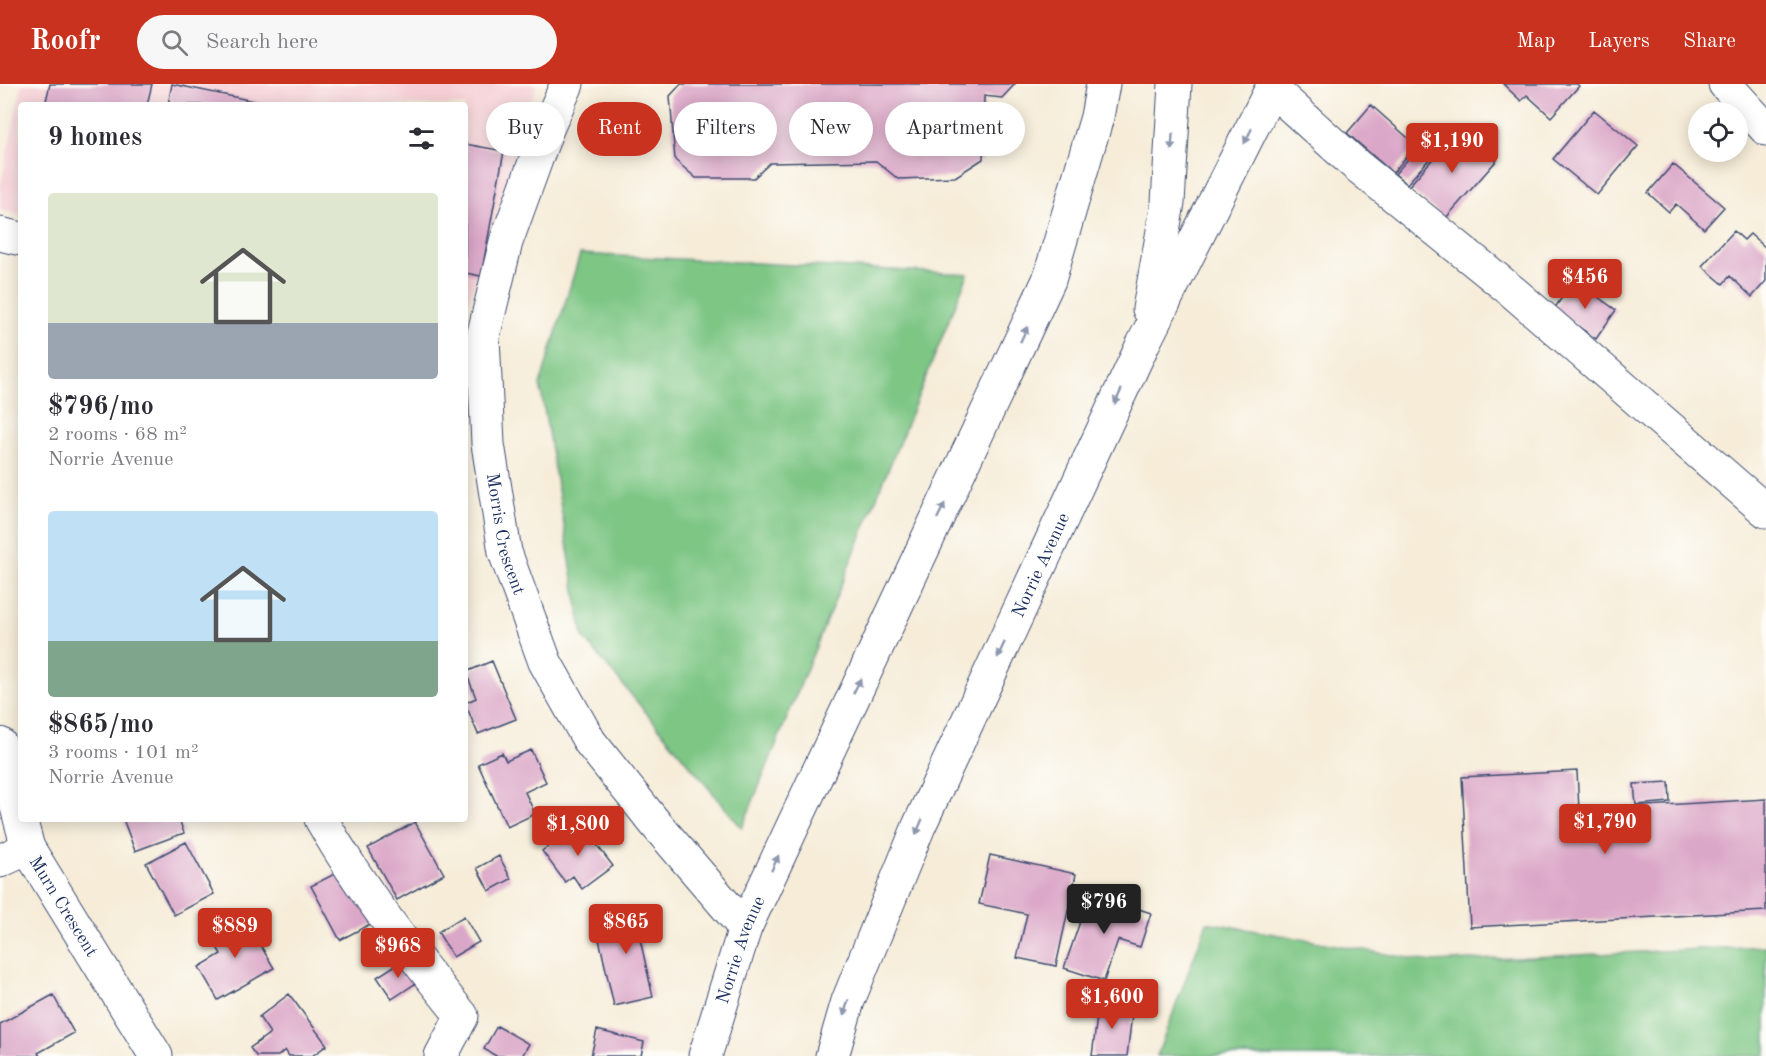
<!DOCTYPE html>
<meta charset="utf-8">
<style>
:root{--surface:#fff;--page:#f7f7f7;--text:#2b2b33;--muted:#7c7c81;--accent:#c8321e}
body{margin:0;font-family:"Old Standard TT",serif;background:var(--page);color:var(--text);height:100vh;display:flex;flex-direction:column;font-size:22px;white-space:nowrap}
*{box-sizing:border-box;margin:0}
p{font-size:20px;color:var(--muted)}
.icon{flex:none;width:33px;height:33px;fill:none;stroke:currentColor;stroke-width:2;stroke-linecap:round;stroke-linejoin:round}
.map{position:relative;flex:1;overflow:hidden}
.side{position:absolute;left:18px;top:18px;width:450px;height:720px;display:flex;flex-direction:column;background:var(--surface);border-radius:6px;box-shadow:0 3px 15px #0003}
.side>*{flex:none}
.hud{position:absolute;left:486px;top:18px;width:570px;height:54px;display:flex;gap:12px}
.fabs{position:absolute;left:1688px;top:18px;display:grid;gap:12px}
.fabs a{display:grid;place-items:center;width:60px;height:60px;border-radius:50%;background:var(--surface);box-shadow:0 3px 15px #0003;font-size:30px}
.price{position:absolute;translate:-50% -51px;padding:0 14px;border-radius:6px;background:var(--accent);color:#fff;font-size:20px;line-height:39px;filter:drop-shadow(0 2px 3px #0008)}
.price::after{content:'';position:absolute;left:50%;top:36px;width:18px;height:14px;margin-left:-9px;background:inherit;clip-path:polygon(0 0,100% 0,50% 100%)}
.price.current{background:#222;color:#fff}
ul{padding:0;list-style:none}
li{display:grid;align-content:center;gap:12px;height:318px;padding:0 30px}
li span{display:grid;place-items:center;height:186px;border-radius:6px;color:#555}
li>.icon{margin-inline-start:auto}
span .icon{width:108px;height:108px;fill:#fffc;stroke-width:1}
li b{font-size:26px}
h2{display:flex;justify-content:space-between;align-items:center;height:72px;padding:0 30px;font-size:26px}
.pill{padding:0 21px;border-radius:27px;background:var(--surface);box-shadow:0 3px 15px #0003;font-size:21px;line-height:54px}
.pill.current{background:var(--accent);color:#fff}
header{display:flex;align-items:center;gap:36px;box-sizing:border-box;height:84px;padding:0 30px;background:var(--accent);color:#fff}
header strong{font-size:28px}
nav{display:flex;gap:33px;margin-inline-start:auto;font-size:21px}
.search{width:420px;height:54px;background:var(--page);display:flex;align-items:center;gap:15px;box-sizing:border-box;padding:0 21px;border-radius:33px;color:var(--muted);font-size:22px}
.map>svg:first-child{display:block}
.built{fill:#f6cfd6}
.green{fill:#7dc684;stroke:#4c7a71;stroke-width:1.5}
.building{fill:#dba7c8}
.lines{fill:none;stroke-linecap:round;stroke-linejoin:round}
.minor-casing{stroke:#3c4b70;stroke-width:35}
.major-casing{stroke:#3c4b70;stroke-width:35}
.minor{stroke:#fff;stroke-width:33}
.major{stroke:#fff;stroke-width:33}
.oneway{fill:#8d97ae}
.labels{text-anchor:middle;stroke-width:4.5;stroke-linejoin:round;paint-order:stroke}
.street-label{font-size:18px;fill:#1b2f5e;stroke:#fdfcf7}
</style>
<header>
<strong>Roofr</strong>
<div class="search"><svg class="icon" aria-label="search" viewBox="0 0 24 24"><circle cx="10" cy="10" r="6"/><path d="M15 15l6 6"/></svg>Search here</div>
<nav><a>Map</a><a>Layers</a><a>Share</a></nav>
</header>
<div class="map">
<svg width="1766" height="972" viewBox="0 0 1766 972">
<rect width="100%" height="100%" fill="#fdfcf7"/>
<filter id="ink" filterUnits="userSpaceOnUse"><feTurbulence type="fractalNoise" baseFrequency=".0167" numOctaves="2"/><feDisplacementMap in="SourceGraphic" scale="12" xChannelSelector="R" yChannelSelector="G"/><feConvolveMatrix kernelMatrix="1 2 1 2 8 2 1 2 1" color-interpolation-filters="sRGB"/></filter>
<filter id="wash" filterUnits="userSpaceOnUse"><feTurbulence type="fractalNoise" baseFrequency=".008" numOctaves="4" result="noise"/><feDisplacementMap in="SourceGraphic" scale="24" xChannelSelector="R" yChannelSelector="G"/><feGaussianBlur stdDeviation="1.35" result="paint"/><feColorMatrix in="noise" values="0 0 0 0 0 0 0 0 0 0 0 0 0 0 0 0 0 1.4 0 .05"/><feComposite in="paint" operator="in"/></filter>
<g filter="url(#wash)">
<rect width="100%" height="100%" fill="#f6ecd8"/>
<path class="built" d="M22,0h515l-72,229v-208h-444v110l-21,-5v-23z"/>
<path class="green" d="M580,170l388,20 -226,554 -159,-191 -43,-252z
M1207,838l224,40 335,-16v110h-609z"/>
<g id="blocks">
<path class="building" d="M50,0h102l-5,21h-102z
M172,0l96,20v1h-100z
M681,0h334l-13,14 -18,-2 -1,63 -28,18 -57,2 -22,-18 -106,2 -16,15h-58l-21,-18 -5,-64z
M1503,0h74l2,2 -28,31 -24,-22 -6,6z
M1371,21l45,40 -23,28 -46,-40z
M1594,26l44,36 -41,49 -44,-36z
M1460,44l37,32 -52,59 -37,-32z
M465,60l39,7 -23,125 -16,-3z
M1420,61l12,11 -25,28 -12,-10z
M1673,80l51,43 -20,22 -28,-25 -7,8 -21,-19z
M1734,147l10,9 6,-6 16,14v33l-14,16 -22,-21 -7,8 -21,-18z
M1574,196l42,30 -20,29 -42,-30z
M492,577l24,58 -38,15 -13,-31 11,-5 -10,-26z
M531,666l15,32 -21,10 10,22 -28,13 -29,-63 24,-11 4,8z
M1577,687l2,39 187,-11v112l-296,16 -8,-150z
M1669,698l1,20 -34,3 -2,-21z
M123,735h56l5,14 -49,18z
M415,738l29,52 -47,26 -29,-52z
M580,739l33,43 -31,23 -9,-13 -8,6 -23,-31z
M186,758l28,52 -40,21 -28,-52z
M990,771l86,19 -20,92 -39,-8 10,-44 -48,-10z
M499,772l12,23 -22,12 -12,-23z
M346,784l28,54 -34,18 -29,-54z
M1090,809l61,20 -11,34 -22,-7 -14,41 -40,-13z
M648,825l6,27 -14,3 13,58 -39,9 -19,-85z
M243,832l31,52 -56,32 -19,-33 22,-13 -11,-18z
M464,832l15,26 -26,15 -15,-25z
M405,875l14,22 -27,18 -15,-22z
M289,910l38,51 -15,11h-23l-4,-6 -7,6h-22l-6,-8 20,-15 -11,-16z
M53,911l21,38 -36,20 2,3h-40v-32z
M1099,917l34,5 -6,50h-35z
M497,942l32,18 -7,12h-26l-12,-7z
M597,946l47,12 -3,14h-50z"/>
</g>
</g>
<g filter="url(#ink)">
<use href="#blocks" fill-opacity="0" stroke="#3c4b70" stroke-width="1.5"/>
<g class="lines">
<defs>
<g id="minor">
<path id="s1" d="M567,0l-20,45 -41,113 -23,95 5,107 17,108 40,110 45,80 65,81 90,105"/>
<path d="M1725,0l41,45"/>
<path d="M1272,5l84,76 157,127 253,219"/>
<path d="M0,150l21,5"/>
<path id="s2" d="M0,660l28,104 128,208"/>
<path d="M321,735c40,71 90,134 141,197l-21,40"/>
<path d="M0,777l28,-13"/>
</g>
<g id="major">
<path d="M1149,225l19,-106 7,-119"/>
<path id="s3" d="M705,972l40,-128 304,-648 48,-163 6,-33"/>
<path id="s4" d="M832,972l16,-55 71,-175 224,-482 131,-260"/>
</g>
</defs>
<use href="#minor" class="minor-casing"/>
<use href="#major" class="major-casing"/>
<use href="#minor" class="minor"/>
<use href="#major" class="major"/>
</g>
<defs><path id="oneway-solid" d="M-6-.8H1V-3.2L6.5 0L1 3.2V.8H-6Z" transform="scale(1.5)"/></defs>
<g class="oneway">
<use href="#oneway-solid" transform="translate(1248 52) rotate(117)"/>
<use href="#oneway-solid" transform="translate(1172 58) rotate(94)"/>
<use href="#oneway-solid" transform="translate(1024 250) rotate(-65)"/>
<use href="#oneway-solid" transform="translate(1118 313) rotate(115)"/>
<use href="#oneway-solid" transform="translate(941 427) rotate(-64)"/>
<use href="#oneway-solid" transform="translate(1001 566) rotate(115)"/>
<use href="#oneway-solid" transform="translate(857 602) rotate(-64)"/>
<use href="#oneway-solid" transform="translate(919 743) rotate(113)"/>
<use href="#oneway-solid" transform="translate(775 779) rotate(-65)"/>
<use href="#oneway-solid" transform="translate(846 924) rotate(107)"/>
</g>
</g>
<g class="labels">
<g class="street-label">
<text dy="6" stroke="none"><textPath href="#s1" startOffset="466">Morris Crescent</textPath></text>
<text dy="6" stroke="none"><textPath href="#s4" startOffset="534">Norrie Avenue</textPath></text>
<text dy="6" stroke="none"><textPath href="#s2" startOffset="176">Murn Crescent</textPath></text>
<text dy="6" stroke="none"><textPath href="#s3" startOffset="112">Norrie Avenue</textPath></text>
</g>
</g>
</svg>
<div class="fabs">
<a><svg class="icon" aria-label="locate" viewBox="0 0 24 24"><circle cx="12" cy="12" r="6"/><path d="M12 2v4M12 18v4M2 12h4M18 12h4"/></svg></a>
</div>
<b class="price" style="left:1452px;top:90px">$1,190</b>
<b class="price" style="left:1585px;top:226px">$456</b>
<b class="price" style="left:1605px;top:771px">$1,790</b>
<b class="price" style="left:578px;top:773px">$1,800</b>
<b class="price current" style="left:1104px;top:851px">$796</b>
<b class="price" style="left:626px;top:871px">$865</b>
<b class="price" style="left:235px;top:875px">$889</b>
<b class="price" style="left:398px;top:895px">$968</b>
<b class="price" style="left:1112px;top:946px">$1,600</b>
<div class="hud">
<a class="pill">Buy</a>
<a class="pill current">Rent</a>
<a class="pill">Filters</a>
<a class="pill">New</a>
<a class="pill">Apartment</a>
</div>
<section class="side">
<h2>9 homes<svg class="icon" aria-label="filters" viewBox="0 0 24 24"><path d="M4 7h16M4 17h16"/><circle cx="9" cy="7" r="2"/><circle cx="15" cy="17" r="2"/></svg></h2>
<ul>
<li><span style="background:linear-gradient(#dfe7d0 70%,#9aa5b1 0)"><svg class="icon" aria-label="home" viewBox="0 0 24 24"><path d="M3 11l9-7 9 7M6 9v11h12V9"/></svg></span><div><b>$796/mo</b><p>2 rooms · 68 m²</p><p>Norrie Avenue</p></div></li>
<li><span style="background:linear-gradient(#bfe0f5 70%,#7fa58c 0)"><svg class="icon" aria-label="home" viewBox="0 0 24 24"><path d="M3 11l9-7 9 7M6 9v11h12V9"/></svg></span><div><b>$865/mo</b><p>3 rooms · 101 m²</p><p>Norrie Avenue</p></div></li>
</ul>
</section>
</div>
